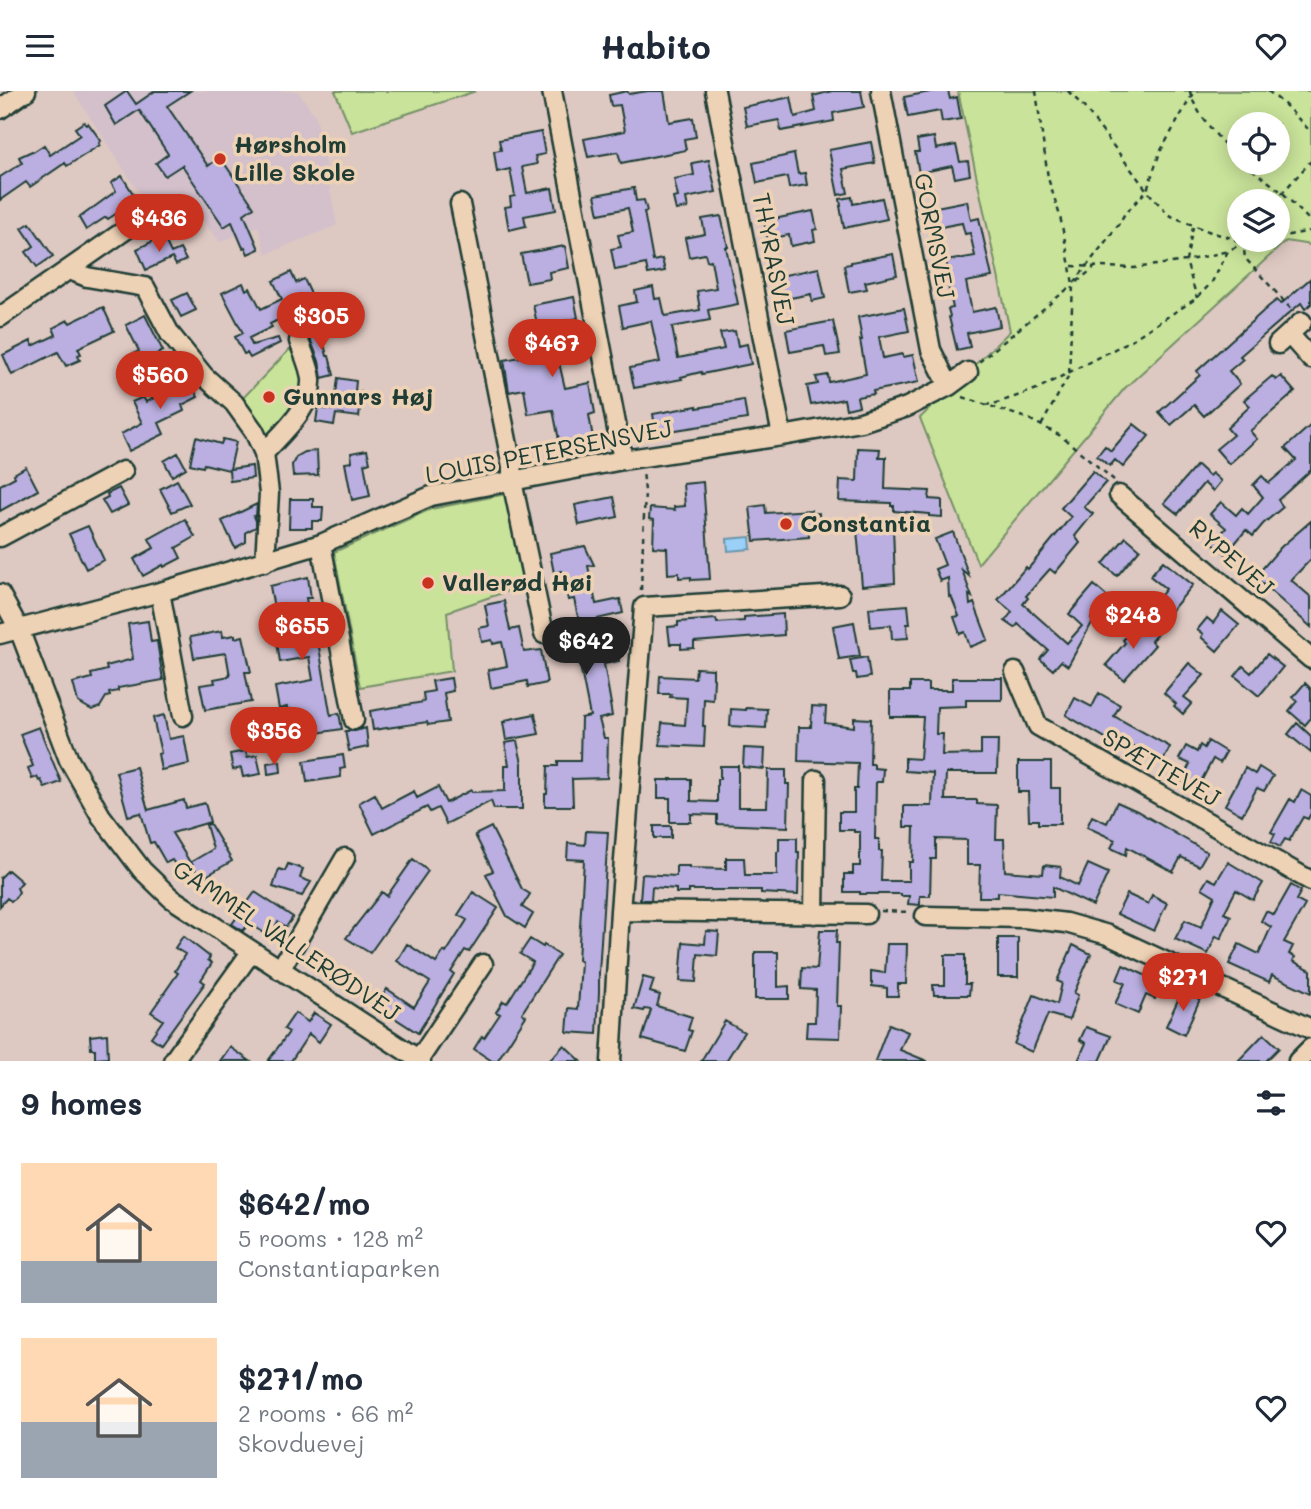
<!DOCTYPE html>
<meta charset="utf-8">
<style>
:root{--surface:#fff;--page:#f6f6f7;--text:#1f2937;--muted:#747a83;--accent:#c8321e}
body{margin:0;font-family:Mali,sans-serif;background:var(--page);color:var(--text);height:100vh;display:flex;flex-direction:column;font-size:26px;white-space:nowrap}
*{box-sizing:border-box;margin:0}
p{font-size:23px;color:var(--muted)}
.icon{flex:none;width:38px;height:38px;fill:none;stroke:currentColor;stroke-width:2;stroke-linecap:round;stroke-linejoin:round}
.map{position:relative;height:970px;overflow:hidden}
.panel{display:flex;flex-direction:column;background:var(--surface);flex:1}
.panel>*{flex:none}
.fabs{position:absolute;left:1227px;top:21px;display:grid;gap:14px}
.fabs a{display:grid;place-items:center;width:63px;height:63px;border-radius:50%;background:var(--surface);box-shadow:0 4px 18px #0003;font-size:35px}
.price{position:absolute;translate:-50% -60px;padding:0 16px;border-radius:24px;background:var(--accent);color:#fff;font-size:23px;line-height:46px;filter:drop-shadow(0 2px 4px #0008)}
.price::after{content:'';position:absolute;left:50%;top:42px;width:21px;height:16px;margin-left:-10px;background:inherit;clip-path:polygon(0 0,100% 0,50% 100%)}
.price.on{background:#222;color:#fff}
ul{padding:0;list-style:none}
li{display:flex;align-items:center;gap:21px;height:175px;padding:0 21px}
li span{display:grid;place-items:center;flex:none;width:196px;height:140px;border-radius:0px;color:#555}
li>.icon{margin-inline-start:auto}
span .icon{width:84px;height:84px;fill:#fffc;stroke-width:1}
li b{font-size:30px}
h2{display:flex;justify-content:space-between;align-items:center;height:84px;padding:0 21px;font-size:30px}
header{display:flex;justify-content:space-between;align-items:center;height:91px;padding:0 21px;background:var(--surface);font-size:32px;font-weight:700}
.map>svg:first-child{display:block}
.built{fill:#d3c0cb}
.green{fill:#c9e39a;stroke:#749067;stroke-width:2;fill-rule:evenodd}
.water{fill:#9bd1f9;stroke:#6996aa;stroke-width:2}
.building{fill:#baafe0;stroke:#1f3d34;stroke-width:2}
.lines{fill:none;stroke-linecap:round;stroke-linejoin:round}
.minor-casing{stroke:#1f3d34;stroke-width:23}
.path{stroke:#1f3d34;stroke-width:2.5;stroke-dasharray:5 5;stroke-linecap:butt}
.minor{stroke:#eed2b5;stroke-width:18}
.poi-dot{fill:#c8321e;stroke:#eed2b5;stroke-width:2.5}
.labels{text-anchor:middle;stroke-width:7;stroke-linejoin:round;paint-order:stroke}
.poi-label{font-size:24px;font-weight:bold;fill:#1f3d34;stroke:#eed2b5;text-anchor:start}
.street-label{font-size:24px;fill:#1f3d34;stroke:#eed2b5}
</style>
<header><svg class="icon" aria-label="menu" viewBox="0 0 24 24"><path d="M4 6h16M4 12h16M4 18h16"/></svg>Habito<svg class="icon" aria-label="heart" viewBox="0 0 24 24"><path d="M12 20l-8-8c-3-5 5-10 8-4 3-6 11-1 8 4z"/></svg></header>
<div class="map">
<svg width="1311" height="970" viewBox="0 0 1311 970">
<rect width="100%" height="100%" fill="#dec8c2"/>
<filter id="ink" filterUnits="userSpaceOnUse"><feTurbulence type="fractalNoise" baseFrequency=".0143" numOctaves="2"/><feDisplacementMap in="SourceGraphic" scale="14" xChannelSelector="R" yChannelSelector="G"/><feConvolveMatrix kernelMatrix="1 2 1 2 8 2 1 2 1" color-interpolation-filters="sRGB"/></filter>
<g filter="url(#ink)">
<path class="built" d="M77,0h221l18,26 21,108 -71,29 -8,-28 -38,16 -33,-42 -41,3 -72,-110z"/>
<path class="green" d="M335,0h141l-124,41z
M958,0h353v154l-25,-4 -161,147 -147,176 -58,-146 90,-87zM1239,33h39v39h-39zM1239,110h39v39h-39z
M291,257l13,31 -4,25 -33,38 -27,-41z
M506,403l19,91 -78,27 5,59 -92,16 -26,-135 97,-43z"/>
<path class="water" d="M750,446l1,12 -23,2 -1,-12z"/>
<path class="building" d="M127,0l9,13 19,-13h35l-23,15 41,60 12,-9 34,50 -10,7 15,35 -11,5 -3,-7 -2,1 -11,-26 -8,5 -42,-62 -17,11 -9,-13 12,-9 -29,-44 -23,15 -11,-19z
M627,0l2,3 19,-3h16l5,31 24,-4 3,19 -12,2 2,11 -65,13 -3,-11 -30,5 -4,-18 41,-8 -5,-26 -9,1 -2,-11z
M832,0h29l3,16 -31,6 1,8 -53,10 -2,-11 -32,6 -4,-19 48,-10 4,20 21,-6 -3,-15z
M935,0h13l2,8 7,-2 4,22 -19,3 -2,-11 -32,6 -4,-20z
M84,31l2,3 2,-2 13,18 -2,2 1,2 -33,21 -2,-3 -35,24 -4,-5 -26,18v-23l22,-14 -3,-6 13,-6 1,1 11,-7 6,10 30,-20 -5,-7z
M541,41l4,22 -10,2 2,8 -15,3 5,26 25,-5 4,22 -32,6 2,10 -17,4 -4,-23 6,-1 -1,-9 5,-1 -5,-27 -13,3 -3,-21 7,-1 -2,-10z
M934,46l2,12 20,-4 4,17 8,-1 2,14 -15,3 -3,-12 -33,7 -4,-21h4l-2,-12z
M871,51l4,21 -32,6 5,24 -10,2 -9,-45z
M794,63l4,20 7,-1 2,12 -18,3 -2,-11 -30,6 -4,-20z
M709,69l7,32 -30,6 2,10 -12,2 -3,-12 5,-1 -4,-18 20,-4 -2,-12z
M122,85l15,24 -29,19 -2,-2 -20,13 -7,-12 37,-27 -5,-8z
M634,97l2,13 8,-1 3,11 -3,1 9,49 9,-2 3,12 -17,3 -2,-10 -31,6 -4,-21 10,-2 -3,-12 15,-3 -5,-24 -29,6 -4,-19z
M852,106l1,7 29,-6 5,21 -43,9 -4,-22h1l-1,-7z
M967,110l4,19 8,-2 13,59 -26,5 6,30 24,-5 4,19 -33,7 3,14 -13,3 -8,-33 1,-1 -2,-7 5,-1 -5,-23h3l-5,-24 29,-5 -5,-23 -5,1 -3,-11 -32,6 -4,-20z
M813,120l4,18 -4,1 2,11 -24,5 -2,-11 -21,4 -4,-18z
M721,125l7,31h-2l12,57 -30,6 2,10 -38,7 6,31 46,-9 -4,-16 15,-2 3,15 9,-2 4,20 -49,10 -1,-2 -20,5 1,2 -48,9 -4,-20 30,-6 -9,-41 -28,6 -4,-21 18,-4 -2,-11 18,-4 2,12 6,-1 4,18 35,-6 -3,-19 19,-3 -5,-28 -4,1 -2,-7 -16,3 -4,-19 20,-4 -3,-15z
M30,132l23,33 -16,11 -11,-15 8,-6 -12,-18z
M163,145l8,17 9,-4 6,11 -10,5 -4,-7 -26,12 -9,-21z
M565,155l4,22 -20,4 1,7 -23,4 -6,-29z
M893,163l4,21 -32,7 2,7 -18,3 -5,-27 7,-1v-2z
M819,177l6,30 -13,3 -1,-7 -31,6 -5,-23z
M291,181l5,11 8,-4 7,15 -8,4 4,8 -37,18 2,3 -23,11 3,7 26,-7 2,5 -30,15 -3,-5 -3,1 -9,-17 8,-4 -21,-40 21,-10 3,7 4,-2 11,21 21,-10 -9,-18z
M1311,187v26l-6,5 -4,-6 -61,53 3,3 -14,12 11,13 -36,32 -10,-11 -23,20 -12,-13 41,-37 -3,-4 72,-65 8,-6 4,4z
M187,202l9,17 -15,7 -9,-17z
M574,206l4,21 -32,7 5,26 5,-1 9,38 25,-5 5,30 -6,2 5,29 -33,6 -8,-40 -25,4 -4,-25 -15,3 -5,-32 17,-3 -2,-11 15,-3 -4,-17 7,-2 -4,-19z
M103,216l11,24 -36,17 3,6 -3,1 2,5 -14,6 -8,-14 -46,23 -9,-20 28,-14 2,5 23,-11 -3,-7 15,-8 2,3z
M904,217l5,23 -30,6 4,21 20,-4v3l10,-2 6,27 -46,9 1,3 -17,3 2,9 -13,3 -2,-10 -33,6 -4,-19 11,-2 -2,-7 12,-2 1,7 37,-8 -6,-34h2l-4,-23z
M145,224l18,36 -16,8 2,5 -11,5 -7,-14 8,-4 -13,-26z
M833,230l7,33 -14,2 -2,-10 -34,6 -4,-22z
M320,236l7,29h2l5,19 -12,3 -3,-17 -12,-30z
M185,280l7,9 -2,1 8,16 -16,8 2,6 -25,12 5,11 -35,17 -8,-17 21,-11 -10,-21 11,-5 3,5 24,-12 -4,-9z
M1272,285l4,4 5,-4 14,16 -45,39 7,8 -28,25 -13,-15 17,-14 -6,-7 23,-22 -6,-6z
M338,287l18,3 -1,10 7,1 -3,25 -23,-3 -2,11 -18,-3 2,-14 16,2z
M744,309l3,19 -91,14 -3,-19 44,-8v2z
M1134,333l15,12 -26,31 -8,-7 -5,6 -13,-10 8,-10 6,5z
M1311,334v45l-33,30 5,7 -20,17 -10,12 -7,-6 -20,24 -13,-11 13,-15 -16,-14 11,-12 15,13 6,-7 6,6 15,-17 -10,-12 9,-9 7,7 27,-23 -11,-12z
M196,346l25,7 2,-5 13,3 -6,27 22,-3 1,12 -23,3 -1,-11 -25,-6 -1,3 -13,-3z
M858,357l22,1 -1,8h7l-1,32 45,2 -1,8 13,1v17l-13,-1v-2l-35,-3v-5h-3v-3l-52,-2 1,-21 17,1z
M367,359l3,12 -6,2 6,32 -18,4 -7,-37 7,-1 -1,-9z
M317,360l1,24 -25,1 -1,-11 4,-8 9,-5z
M178,362l8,15 -14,8 -8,-15z
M1197,374l12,11 3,-3 9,8 -8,10 -9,-8 -26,31 -14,-11z
M26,376l12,23 -38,21v-26l15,-8 -1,-3z
M1093,380l13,11 -22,25 9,7 -18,22 5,7 -25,30 -5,-4 -1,1 -23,26 2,2 -5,6 44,39 15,-17 -13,-12 25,-29 15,13 -18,21 2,2 -25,45 -7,-5 -8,9 -13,-11 8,-9 -30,-26 -3,4 -10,-7 7,-9 -14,-12 28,-33 2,2 43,-52 -10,-9z
M177,389l13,24 -18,8 -12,-23z
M703,391l7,97 -19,1v-3l-12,1v-5l-11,1 -1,-26 -14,-1 1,-27 -5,-1 1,-11 25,2 -1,-3 11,-1 -2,-22z
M119,397l9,17 -18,9 -8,-14 6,-3 -1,-3z
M614,406l4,20 -39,8 -4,-20z
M290,408h23v8h10l-1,14h-10v7h-23z
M257,413l-1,12h-2l2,5v6l-10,5v10l-11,6 -13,-27z
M765,414l1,8 45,-3v4l8,-1 1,14 -12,1 1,9 -55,4 -4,-34z
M185,428l10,18 -19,11 5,10 -17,9 -1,-2 -20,11 -9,-17 20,-11 -5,-9z
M1311,430v38l-20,21 20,17v30l-56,-50 26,-30z
M88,435l16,34 -18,9 -17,-35z
M893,435l2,57 -33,3 -5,-56z
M953,441l16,44 -7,-6 10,27 -3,-2 1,10 4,-2 14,37 -18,7 -5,-15 -5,2 -6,-17 5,-1 -8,-20 -2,1 -1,-19 -8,3 -5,-12 10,-4 -10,-26z
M1126,446l14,12 -23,27 -14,-12z
M585,455l9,19 -6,1 8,38 24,-5 3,14 -26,6 1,22 16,-3 5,23 -15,3 7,40h-1l2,12 -13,3 5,19h4l-1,40 -35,1 1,27h-28v-12h2l1,-28h10v-5h22l1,-43 9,-2 -14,-71 8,-1 -10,-45 -6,1 -6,-29 -8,2 -4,-20z
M1163,470l30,24 -22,26 -14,-11 9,-11 -16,-13z
M308,486l3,21h-5l5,30h3l2,7h1l13,77 1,3 8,-2 3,16 -44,7 -3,-1 -4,-26 -3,1 -1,-3 -8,2 -4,-22 38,-7 -4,-23 -29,5 -3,-20 9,-1 -5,-28 -6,1 -5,-28z
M504,510l6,29 9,-2 5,24 17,-2 6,33 -19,4 -1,-6 -36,7 -3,-18 19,-4 -5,-24 -9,2 -1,-4 -10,2 -3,-14 10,-2 -4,-21z
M908,514l2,19h-3l1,14 -16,1 -1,-14 -20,2 -2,-19z
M1222,520l17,14 -22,26 -16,-14 2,-3 -6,-4 10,-12 6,5z
M783,523l1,21 -90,7v6l-13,1v-5h-11l-2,-17 10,-1v-4l38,-3 1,4 27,-2v-4z
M148,530l3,21 6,-1 6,39 -45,8v3l-9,2 1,3 -4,1 -6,10 -8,3 -14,-8 -5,-19 19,-5 -1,-4 16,-4 -1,-4 27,-7 -5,-35z
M1142,530l15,13 -6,7 4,4 -31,35 -18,-15 19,-22 -2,-3z
M854,531l6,34 -21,3 -6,-33z
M222,540l1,6 12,-2v3l8,-2 8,36h-6l6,30 -46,8 -5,-25 15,-2 -1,-4 16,-3 -4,-23 -32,5 -4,-21z
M1267,563l16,13 -24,29 -24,-20 8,-10 8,7z
M867,566l3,20 -13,2 -1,-6h-3l-3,-13z
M1189,572l15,12 -20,22 8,6 -9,11 -9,-8 2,-2 -12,-11z
M696,577l17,1v9l1,1 -1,21 -9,-1 -1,27h2l-1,21 -44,-2 2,-22 23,2 2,-27 -17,-1 1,-3h-12l1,-18 35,2z
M451,587l2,13 -9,2 4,29 -20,3 -1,-3 -54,8 -3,-19 54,-9 -1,-9 11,-2 -2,-10z
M952,587h50v22h-36v6l-29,1 -1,27h7l-1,21 39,-1v-14h17l-1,33h-51l-1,27h32v4l20,1 -1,34h8l1,32 38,3 1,-9 17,2 -1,10 18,9 10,-22 20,9 -15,33 -40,-19v10l-55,-5v5h-19l1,-32h-13v-25l-31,-1v20h-5l-1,37h-10v9l-12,-1 1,-8h-8v-2h-41v-2h-16v-18h9v-8h7v-34h-6v-2h-15v-18h15v-23h3l1,-26 -60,-2 1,-34h12l1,-21 14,1 -1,16 29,4v-9l17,1 -1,45h4v4l9,1 -1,13h-6l-1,57h4v12h3l-1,30h28v-19h4l1,-35h-10v-21h28l1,-33 -28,-2v-13l15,1 3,-42h-33v-26h20v-8h18v7h24z
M1305,592l6,6v29l-6,7 -16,-14 8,-10 -4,-4z
M1099,602l21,12 -6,11 56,31 -7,14h-2l-30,-16 -3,6 -62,-36 9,-17 17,9z
M746,617l21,1 -1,19 -36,-2 1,-17 15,1z
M535,623l4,20 -33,6 -3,-18h3l-1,-2z
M164,624l5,24 15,-3 5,28 -28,6 -3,-16 3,-1 -8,-35z
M1297,632l14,13v17l-23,-19z
M39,636l22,55 -16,6 -4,-8 -2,1 -2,-4 -5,2 -4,-11 5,-2 -13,-32z
M366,637l2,19 -19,4 -4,-20h10z
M517,650l5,22v46h-28l-3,-8 -45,23 -8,-16 -8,4 -3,-5 -53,27 -15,-31 16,-9 7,14 32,-17 3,7 21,-11 8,16 25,-13 1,2 33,-1v-26h4l-4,-22z
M1208,650l18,11 -6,11 -7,-4 -16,30 -16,-8 9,-17 -11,-5 7,-13 11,6 3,-7 4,3z
M744,657l21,1 -1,20 -21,-2z
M246,660l1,6 10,-2 4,19 -18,3 -2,-9 -8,2 -3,-16z
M343,664l2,13 -5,1 1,8 -34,5 -3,-21z
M280,670l1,11 -13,2 -1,-11z
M1018,671h33v26h9v36h-22v-4h-9l-1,-28h-10z
M720,675h18v41h29l1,-37h18v14h3l-1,43 -71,-3v-9l-26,-1v8h-21v-24h-12v-18h12v-1h21v22l26,1v-23h3z
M136,676l12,43 36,-10 2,8 19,-5 5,19 -38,11 19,31 -11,7 -8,-11 -6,3 -12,-21 -4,1 -9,-30 -13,3 -12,-44z
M1259,676l14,9 -9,15 -7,-3 -15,27 -17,-10 20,-37 10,6z
M1301,699l10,6v17l-3,6 -5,-2 -14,24 -4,-2 -5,8 -9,-5 4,-8 -4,-2 19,-33 5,3z
M1117,711l20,9 70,41 -8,14 -18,-9 -8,15 -46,-25 -1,8 -15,-7 4,-8 -28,-13 5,-11 15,7z
M210,733l22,37 -31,18 -10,-17 22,-13 -7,-24z
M654,735h17v12h-17z
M491,736l31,62 8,5 -8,13 11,7 -8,14 -18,-12 -21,-42 7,-3 -18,-36z
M586,740l22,1 -9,141v19l-2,42 -30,-2 2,-24 9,1 3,-47 -3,-2 6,-100 -17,-1 1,-16 17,2z
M779,747h18v14h2l-1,43 -37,-2v-3h-72v3h-13v-4l-24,-2 -1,13h-11l2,-26 34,2v-10h13v2l37,1v-11h18l1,17h32v-23l2,-1z
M413,768l15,12 -58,82 -24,-15 36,-46 5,4z
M1228,771l35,21 -10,17 -17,-10 -12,23 7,3 -10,23 -5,-3 -8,18 -33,-15 10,-19 16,7 14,-31 -13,-8 6,-10 8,4z
M288,773l15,5 -3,9 11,4 -9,14 -29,-9 6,-18 6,2z
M8,779l14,12 -5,6 2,4 -4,6 -4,3 -4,-3 -7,8v-28z
M1291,794l10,6 -5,9 9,5 -21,37 9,4 -4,8 6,3 -2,4 18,9v23l-39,-18 -3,7 -40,-18 10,-20 20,10 12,-27 -10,-6 5,-10 8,4z
M255,801l38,25 -7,10 -8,-5 -9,14 -20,-13 -6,8 -11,-7z
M473,801l25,16 -29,44 -4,-2 -14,22 3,2 -36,59 -42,-27 11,-17 27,18 16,-25 -33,-21 10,-17 29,19 8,-12 2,2 21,-33 -9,-5z
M1127,803l21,10 4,-9 15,8 -13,28 -37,-17z
M820,839h17l-1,13h3l-2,63h4l-1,32 -34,-1 1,-15h8l1,-32 -15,-1 1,-21 15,1z
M706,840l13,1 -2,24 -19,-2 -2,28 -16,-1 3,-39 22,2z
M183,845l27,21 -2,3 4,3 -11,17 4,3 -44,61 -10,-7 12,-17 -12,-8 27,-39 -3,-2 10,-17 -10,-6z
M998,847h20v39h-20z
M530,848l13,8 1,-2 15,10 -37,58 4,3 -29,45h-5l-18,-12 8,-13 2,2 16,-24 -4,-2 7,-11 4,2 26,-41 -13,-8z
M887,853h20l-1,40h-8v12h-11v-8l-15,-2v-3h-1v-12l14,2z
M1073,854l18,9 -17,39 4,2 -9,25 -21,-6 -16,38 -18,-8 20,-49 23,9 5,-21 -5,-2z
M755,861h23v35l11,-1v13h-34z
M945,864h20v29h5l-1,11h-35l-1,-10h12z
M1123,874l39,18 -7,16 -9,-4 -8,19 -23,-10 10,-21 -8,-3z
M643,886l11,3 -4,12 10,3 -3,11 35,11 -4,13 4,1 -7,20 -43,-12 9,-29 -6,-1 -1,2 -10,-2z
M1182,900l18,8 -16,36 -18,-9z
M295,922l13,9 6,-9 17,11 -12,18 -10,-8 -18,27h-23l21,-29 -5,-3z
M725,930l19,11 -18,29h-25z
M889,933l19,8 -8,18 27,11h-52z
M1086,936l25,9 -11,25h-22l8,-18 -6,-3z
M107,943l1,24 -13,1v-10h-4l-1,-13z
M1264,943l15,14 -13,13h-28z
M564,954l17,16h-32z
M230,956l20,14h-30z"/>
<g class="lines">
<defs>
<path id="minor" d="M552,0l71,369
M715,0l67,345
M881,0l50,259 18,36
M0,18l26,-18
M460,113l52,262v15l32,153
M70,179l17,7 58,10 25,47 34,42 30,27 20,28 10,22 5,40 -4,69
M0,226l160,-111
M1289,243l22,25
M1278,253l24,-22
M264,362c17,-19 49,-46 47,-74 -1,-12 -8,-26 -12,-38
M1119,404l192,164
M0,446l123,-66
M321,453l33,176
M160,501l23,124
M0,503l19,35 50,131 32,56 41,54 29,28 250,163
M0,543l160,-42 161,-48 110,-48 192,-36 159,-24 79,-14 46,-15 42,-21 19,-14
M1015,581l23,54 273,155
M620,820l24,-304 196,-12
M814,823l2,-134
M925,825l99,2 42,5 42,12 203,94
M280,879l65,-112
M173,970l79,-110
M418,970l65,-97
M611,970l9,-150 246,3
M1298,970l13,-13"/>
</defs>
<use href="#minor" class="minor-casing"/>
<path class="path" d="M1036,0l12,87 12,38 10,50 3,19 -4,90 -28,51
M1068,0l15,15 66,87 20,22 44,18 20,5 4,3
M1190,0c3,20 34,54 49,68
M1268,0l16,13 27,28
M1244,72l39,30 28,29
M1275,110l36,-40
M1193,136l-7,34 11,37
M1278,146l33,-6
M1239,148l-2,2 8,1 -1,8 1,8 46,51
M1072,175l62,2 52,-7 42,-10
M1077,191l19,-16
M1074,192l44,-58 6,-10 23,-25 13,-38 31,-55 7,-6
M979,271l92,-76
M963,306l66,22 32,17 53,44
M985,314l12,-2 40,-14 91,-47 69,-44 15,-16 16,-31 17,-9 14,-2
M641,499l4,-99 -2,-20
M881,820l29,1"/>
<use href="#minor" class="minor"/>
</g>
</g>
<g class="poi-dot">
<circle cx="220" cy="68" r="7"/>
<circle cx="269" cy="306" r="7"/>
<circle cx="786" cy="433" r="7"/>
<circle cx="428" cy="492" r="7"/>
</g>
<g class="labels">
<g class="poi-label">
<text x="234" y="62">Hørsholm<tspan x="234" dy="28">Lille Skole</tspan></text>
<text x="283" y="314">Gunnars Høj</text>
<text x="800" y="441">Constantia</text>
<text x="442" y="500">Vallerød Høi</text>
</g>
<g class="street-label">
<text transform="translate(934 145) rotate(79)" y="8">GORMSVEJ</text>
<text transform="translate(773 168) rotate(79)" y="8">THYRASVEJ</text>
<text transform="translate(549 361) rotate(-11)" y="8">LOUIS PETERSENSVEJ</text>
<text transform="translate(1231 467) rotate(41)" y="8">RYPEVEJ</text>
<text transform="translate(1161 677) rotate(30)" y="8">SPÆTTEVEJ</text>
<text transform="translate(286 850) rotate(34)" y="8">GAMMEL VALLERØDVEJ</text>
</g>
</g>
</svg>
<div class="fabs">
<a><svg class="icon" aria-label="locate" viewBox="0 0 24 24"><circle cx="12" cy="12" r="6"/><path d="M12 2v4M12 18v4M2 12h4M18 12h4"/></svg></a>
<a><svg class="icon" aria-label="layers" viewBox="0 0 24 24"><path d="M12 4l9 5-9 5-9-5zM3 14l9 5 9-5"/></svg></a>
</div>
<b class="price" style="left:159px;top:163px">$436</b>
<b class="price" style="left:321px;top:261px">$305</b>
<b class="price" style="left:552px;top:288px">$467</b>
<b class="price" style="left:160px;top:320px">$560</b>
<b class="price" style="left:1133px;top:560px">$248</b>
<b class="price" style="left:302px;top:571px">$655</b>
<b class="price on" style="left:586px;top:586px">$642</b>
<b class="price" style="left:274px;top:676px">$356</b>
<b class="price" style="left:1183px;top:922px">$271</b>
</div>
<section class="panel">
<h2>9 homes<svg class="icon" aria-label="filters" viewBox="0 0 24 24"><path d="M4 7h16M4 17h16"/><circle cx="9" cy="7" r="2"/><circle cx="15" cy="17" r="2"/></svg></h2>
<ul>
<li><span style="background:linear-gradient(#ffd9b3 70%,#9aa5b1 0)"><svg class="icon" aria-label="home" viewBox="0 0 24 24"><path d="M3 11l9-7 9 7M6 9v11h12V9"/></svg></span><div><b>$642/mo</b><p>5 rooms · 128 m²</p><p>Constantiaparken</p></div><svg class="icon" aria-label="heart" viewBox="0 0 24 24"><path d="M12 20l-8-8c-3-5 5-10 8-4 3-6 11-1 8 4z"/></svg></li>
<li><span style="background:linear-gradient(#ffd9b3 60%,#9aa5b1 0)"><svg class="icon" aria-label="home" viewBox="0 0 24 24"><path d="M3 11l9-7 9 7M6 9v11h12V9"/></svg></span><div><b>$271/mo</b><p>2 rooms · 66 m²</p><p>Skovduevej</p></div><svg class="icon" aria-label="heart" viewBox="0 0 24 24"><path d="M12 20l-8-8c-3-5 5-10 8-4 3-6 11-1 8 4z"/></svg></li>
</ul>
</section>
